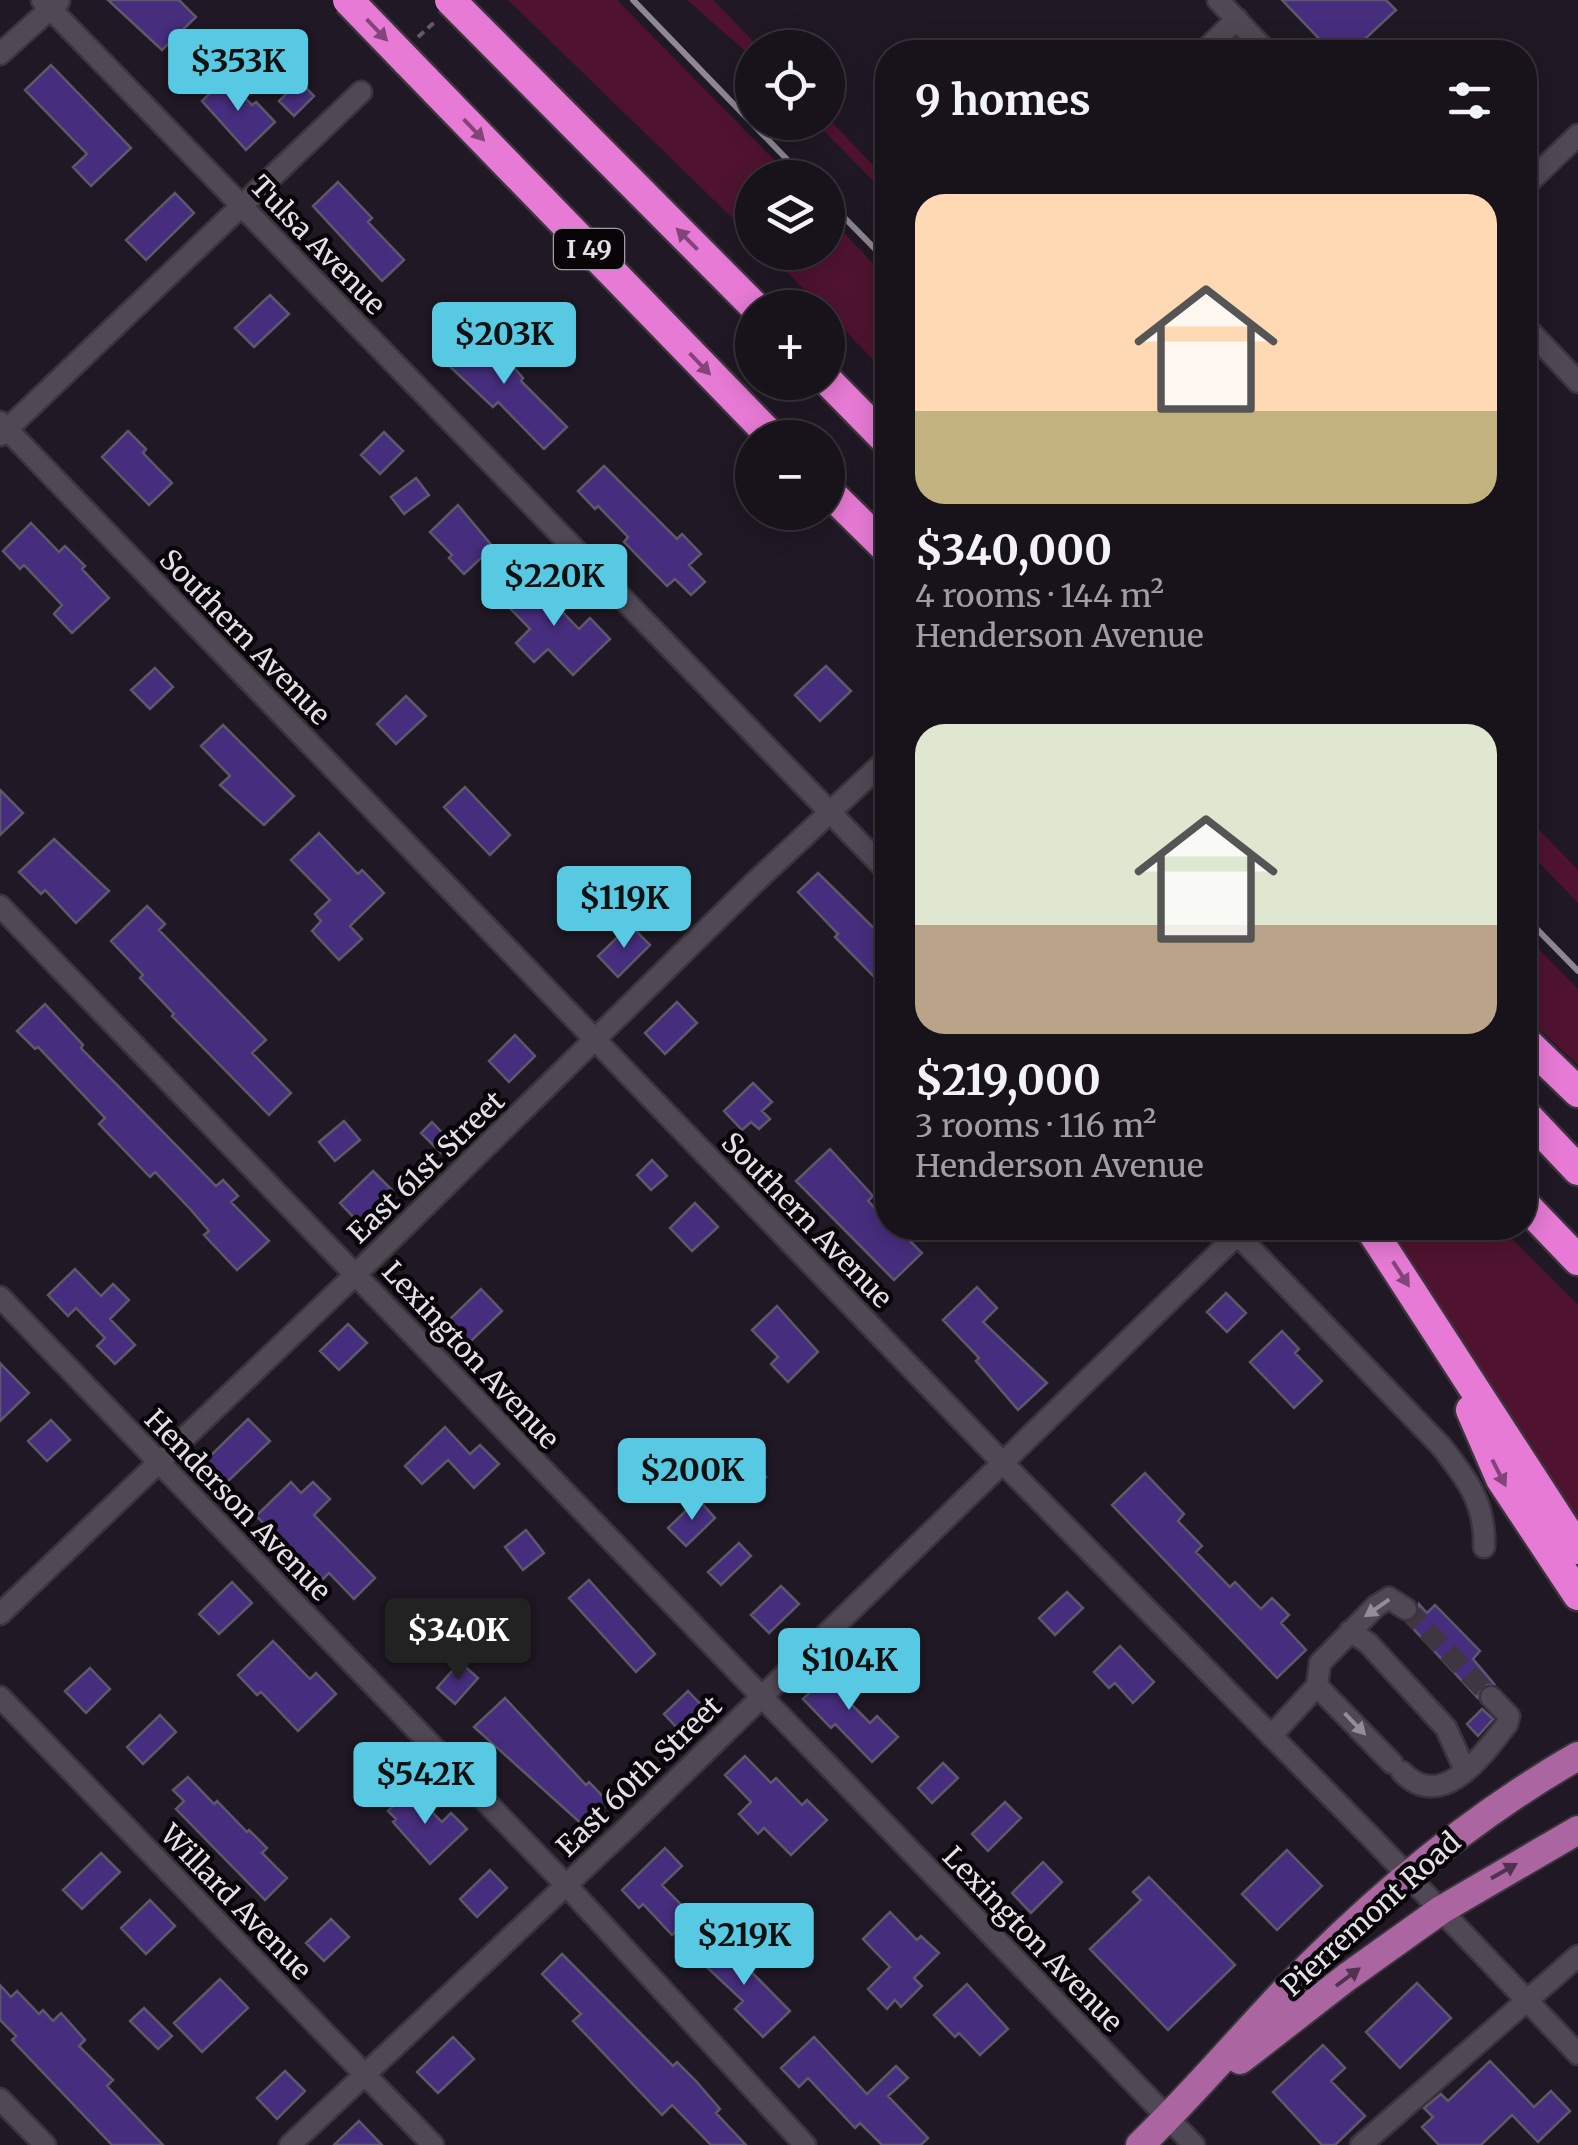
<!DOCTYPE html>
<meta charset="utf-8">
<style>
:root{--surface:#18121b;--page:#211b24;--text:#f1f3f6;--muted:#9f9ea3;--line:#36323a;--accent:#57c9e2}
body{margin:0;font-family:Merriweather,serif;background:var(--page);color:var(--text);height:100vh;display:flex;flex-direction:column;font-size:38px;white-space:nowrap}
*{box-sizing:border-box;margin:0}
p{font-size:32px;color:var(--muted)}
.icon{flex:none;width:55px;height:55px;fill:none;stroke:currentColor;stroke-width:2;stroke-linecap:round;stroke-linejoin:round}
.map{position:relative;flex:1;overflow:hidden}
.side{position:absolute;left:875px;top:40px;width:662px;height:1200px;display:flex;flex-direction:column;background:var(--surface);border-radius:40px;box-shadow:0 5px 25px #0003,0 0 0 2px var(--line)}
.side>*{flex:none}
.buttons{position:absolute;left:735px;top:30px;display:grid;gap:20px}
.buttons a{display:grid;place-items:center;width:110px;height:110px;border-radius:50%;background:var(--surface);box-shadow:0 5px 25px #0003,0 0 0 2px var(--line);font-size:50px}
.price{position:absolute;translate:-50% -85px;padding:0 22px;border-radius:10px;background:var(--accent);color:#111;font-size:32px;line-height:65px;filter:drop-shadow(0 2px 5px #0008)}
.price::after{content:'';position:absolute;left:50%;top:60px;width:30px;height:22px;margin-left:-15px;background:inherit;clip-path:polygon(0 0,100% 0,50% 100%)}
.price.selected{background:#222;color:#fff}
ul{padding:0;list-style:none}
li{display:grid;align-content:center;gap:20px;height:530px;padding:0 40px}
li span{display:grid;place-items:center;height:310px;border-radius:30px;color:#555}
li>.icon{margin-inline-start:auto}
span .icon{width:180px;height:180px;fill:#fffc;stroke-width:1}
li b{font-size:42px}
h2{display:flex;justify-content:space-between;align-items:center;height:120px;padding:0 40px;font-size:42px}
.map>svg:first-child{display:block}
.green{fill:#4f1330}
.building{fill:#472d7d;stroke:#5c5969;stroke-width:2.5}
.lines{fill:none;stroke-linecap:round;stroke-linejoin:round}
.minor-tunnel{stroke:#3e3641;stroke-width:20;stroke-dasharray:20 10;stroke-linecap:butt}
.minor-casing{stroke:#3a343d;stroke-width:25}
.major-casing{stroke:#3a343d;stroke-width:32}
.highway-casing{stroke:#3a343d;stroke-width:35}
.path{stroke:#625b66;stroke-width:4;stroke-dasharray:8 5;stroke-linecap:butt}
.minor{stroke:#514856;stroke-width:20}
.major{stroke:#ab66a2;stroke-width:28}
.highway{stroke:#e77ad4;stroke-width:30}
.rail{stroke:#8e8892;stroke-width:6}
.highway-bridge-casing{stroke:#3a343d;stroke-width:35;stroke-linecap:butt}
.highway-bridge{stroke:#e77ad4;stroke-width:30}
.oneway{fill:#834579}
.oneway2{fill:#948c98}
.oneway3{fill:#51314e}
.labels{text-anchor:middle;stroke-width:9;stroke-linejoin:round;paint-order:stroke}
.shield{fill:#080509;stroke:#a39ea5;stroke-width:2.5}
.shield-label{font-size:25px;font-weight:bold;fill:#e5e0e8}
.street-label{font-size:28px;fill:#e5e0e8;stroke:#080509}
</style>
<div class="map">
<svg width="1578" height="2145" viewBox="0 0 1578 2145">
<rect width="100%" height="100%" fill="#201824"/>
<path class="green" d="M508,0h109l174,177 -39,1v59z
M687,0h26l46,47 -7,1v9z
M828,118l59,62v15l-71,-72 12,-1z
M828,216l59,62v96l-59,-61v-5l-6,-1 -54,-54 60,-1z
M1525,815l53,55v33l-53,-55z
M1525,935l53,54v76l-53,-49z
M1382,1228h119l77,77v225z"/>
<path class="building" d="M108,0h71l17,17 -34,33z
M1282,0h104l10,10 -45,42h-19z
M51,65l80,83 -40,38 -18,-19 14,-13 -62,-64z
M225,78l27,27 4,-3 19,20 -29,28 -44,-49z
M299,81l15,15 -20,20 -15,-15z
M338,182l34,36 -4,4 36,38 -22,21 -69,-75z
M175,193l19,20 -48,47 -20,-20z
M270,295l19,19 -35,33 -19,-19z
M480,328l43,50 -2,3 46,46 -23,22 -46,-47 -5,5 -48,-45z
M128,431l18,18 -3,4 29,30 -23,22 -47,-48z
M384,432l19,19 -23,23 -19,-19z
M604,466l73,73 5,-5 19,20 -12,11 16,17 -14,13 -16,-16 -8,7 -43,-44 4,-5 -30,-31 -3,3 -17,-18z
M416,478l13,17 -25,19 -13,-17z
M458,505l35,42 -29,27 -15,-16 3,-3 -22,-23z
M31,523l28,29 6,-6 20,20 -3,3 27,29 -37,35 -18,-19 8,-9 -38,-40 -4,4 -17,-18z
M534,575l17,18 -3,4 31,32 11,-11 20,21 -37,36 -25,-26 -14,13 -18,-19 14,-14 -25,-26z
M826,666l25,25 -31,30 -25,-26z
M155,668l18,19 -23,22 -19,-19z
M406,696l20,20 -30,28 -19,-20z
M223,725l71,71 -30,29 -44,-40 10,-9 -29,-30z
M465,787l45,48 -20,20 -46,-48z
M0,790l23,23 -23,22z
M319,833l39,41 4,-4 22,23 -34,33 12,13 -23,21 -27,-29 9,-10 -6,-7 15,-14 -39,-40z
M54,839l55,52 -33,32 -31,-33 -4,4 -22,-22z
M818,873l70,69v49l-53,-54 3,-3 -40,-42z
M147,906l18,18 -6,6 107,110 -14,13 39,40 -22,22 -97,-99 2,-2 -34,-36 3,-3 -32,-34z
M630,925l20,20 -32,32 -20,-21z
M677,1002l20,21 -32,31 -20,-21z
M45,1004l38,41 -2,3 135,138 7,-6 15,16 -7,6 38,39 -32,29 -33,-35 5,-4 -18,-21 -36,-38 -5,5 -51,-53 6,-6 -67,-71 -3,2 -18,-18z
M515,1035l20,21 -26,26 -20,-21z
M753,1083l19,19 -10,9 8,8 -11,10 -8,-7 -9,8 -18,-19z
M344,1121l16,19 -25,21 -16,-19z
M432,1122l20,21 -10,11 -21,-21z
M830,1149l43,47 -5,5 20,20v7l16,7 18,18 -28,27 -98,-99z
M652,1160l15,16 -16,14 -14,-15z
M373,1171l20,20 -33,33 -20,-21z
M695,1203l23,24 -26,24 -22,-23z
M75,1269l26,27 12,-12 16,16 -19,19 25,26 -20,19 -18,-18 8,-8 -29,-30 -8,8 -20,-21z
M977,1287l20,21 -14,14 64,61 -29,27 -42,-49 3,-3 -36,-38z
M481,1289l21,22 -32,31 -21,-22z
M1226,1293l20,20 -19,19 -20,-20z
M777,1306l41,46 -30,30 -17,-18 7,-7 -26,-27z
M348,1324l19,19 -28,27 -19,-19z
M1282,1331l17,18 -4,4 27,28 -28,27 -44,-46z
M0,1363l29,30 -29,28z
M248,1419l22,22 -45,43 -21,-22z
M51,1420l19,20 -23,21 -19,-20z
M445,1427l25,27 10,-9 19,19 -25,24 -26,-28 -26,24 -17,-18z
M744,1454l22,23 -20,19 -22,-23z
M1145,1473l39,41 -6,7 24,25 -6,6 34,35 5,-5 26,27 11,-11 17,17 -8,8 25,27 -29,28 -165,-173z
M291,1482l10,11 12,-11 17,17 -16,16 61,63 -21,21 -25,-26 -6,6 -67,-63z
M698,1499l17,19 -29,28 -18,-18z
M526,1530l18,23 -21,17 -18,-23z
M739,1543l12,13 -30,29 -13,-13z
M589,1580l66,74 -19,18 -67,-74z
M232,1582l20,21 -33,31 -20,-20z
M781,1586l18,18 -30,29 -18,-18z
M1067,1592l16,16 -28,27 -16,-17z
M1419,1604l8,9 8,-8 45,46 -7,8 21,25 -12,2 -4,12 -71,-76 11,-6z
M885,1633l21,22 -25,24 -21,-22z
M273,1641l37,38 6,-6 20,21 -38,37 -37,-39 -4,3 -19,-20z
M1120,1646l34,36 -21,21 -18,-20 -6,5 -15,-16z
M845,1657l13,13 -21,20 33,33 7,-7 21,21 -26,25 -37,-38 -4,4 -28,-29z
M460,1662l18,16 -23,26 -18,-16z
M90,1668l20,21 -24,24 -21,-22z
M688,1691l17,18 -24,23 -17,-18z
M505,1698l81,87 3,-3 20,21 -24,24 -111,-100z
M1482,1709l11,10 -15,17 -11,-12z
M160,1715l16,17 -33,32 -16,-17z
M745,1756l26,27 5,-5 26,27 5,-5 20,20 -36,35 -27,-27 -6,6 -19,-20 12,-12 -26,-27z
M943,1763l15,15 -26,25 -14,-15z
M188,1777l26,27 3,-3 30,31 2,-2 18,18 -5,5 25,25 -22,22 -89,-91 8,-8 -11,-11z
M410,1789l32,33 9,-9 16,16 -37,35 -37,-42 3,-3 -8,-8z
M1005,1802l16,16 -33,33 -16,-17z
M665,1848l17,18 -20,19 30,31 -20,19 -29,-31 -4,4 -17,-18z
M1287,1850l35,36 -45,44 -35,-36z
M101,1853l19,19 -38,37 -19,-19z
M1043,1862l19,20 -31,31 -19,-20z
M490,1870l17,18 -30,29 -17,-18z
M1149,1877l86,88 -67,65 -78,-81 51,-49 -8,-8z
M150,1900l25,26 -29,28 -25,-26z
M890,1912l27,28 4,-4 18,17 -25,25 8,8 -21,21 -6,-7 -8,9 -19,-20 22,-22 -27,-28z
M331,1919l18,18 -25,24 -18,-18z
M716,1936l74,75 -27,26 -28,-28 8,-8 -46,-43z
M562,1954l111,112 4,-4 19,19 24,28 -4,4 30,32h-35l-39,-40 -10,10 -19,-20 -70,-74 8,-7 -39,-40z
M220,1979l28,29 -46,44 -28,-29z
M1417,1983l34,35 -51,50 -34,-36z
M967,1984l41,45 -28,26 -21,-22 -4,4 -21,-22z
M0,1985l11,12 6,-6 22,23 4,-4 10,11 8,-8 24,27 -6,6 34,34 -6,6 56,59h-51l-100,-105 4,-4 -16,-16z
M144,2008l28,28 -14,13 -28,-28z
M453,2037l21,22 -36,34 -21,-21z
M814,2037l53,57 29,-28 12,12 -20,18 40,42 -7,7h-39l-22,-22 -5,5 -47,-50 -9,9 -18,-19z
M1323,2045l22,23 -14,13 34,35 -30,29h-13l-49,-53z
M1490,2061l44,46 17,-16 19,20 -32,31 -26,-27 -31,30h-42l-17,-18 11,-10 -9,-9 17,-14 7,7z
M285,2071l20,20 -28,28 -20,-21z
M359,2121l23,24h-48z"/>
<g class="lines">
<path class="minor-tunnel" d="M1406,1609l85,88"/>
<defs>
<path id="minor" d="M42,0l846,872
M1218,0l49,52
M1203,52l34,-33
M0,54l59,-53
M1525,186l53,-51
M1525,326l53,56
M0,422l1002,1040 369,375 207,217
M1,435l360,-343
M0,906l1194,1239
M1231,1228l210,218c26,33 45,58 43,101
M0,1297l567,589 238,259
M0,1614l356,-340 398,-391 134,-125
M1350,1631l18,12 78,85 19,42
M1317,1686l75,77
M0,1697l433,448
M1271,1736l46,-50 3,-23 56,-57 13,-8 17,11
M1402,1772c40,41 80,-16 105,-48l2,-8 -18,-19
M0,2099l45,46
M290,2145l339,-319 609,-592
M1361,2145l217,-189"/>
<path id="major" d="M1240,2060l107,-83 94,-67 137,-80
M1140,2145c50,-48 94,-100 141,-150 88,-92 187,-176 297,-239"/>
<path id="highway" d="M406,60l367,378
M828,381l60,61
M828,491l60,59
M1525,1041l53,51
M1525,1114l53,56
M1525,1205l53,55
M1370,1228l208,321
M1471,1410l30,69 77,116"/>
</defs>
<use href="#minor" class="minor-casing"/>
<use href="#major" class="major-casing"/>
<use href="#highway" class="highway-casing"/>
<path class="path" d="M418,37l19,-17"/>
<use href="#minor" class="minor"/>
<use href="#major" class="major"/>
<use href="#highway" class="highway"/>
<path class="rail" d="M633,0l172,178
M828,201l60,61
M1525,917l53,54"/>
<defs>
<path id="highway-bridge" d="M348,0l58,60
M450,0l306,308"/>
</defs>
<use href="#highway-bridge" class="highway-bridge-casing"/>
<use href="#highway-bridge" class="highway-bridge"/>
</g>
<defs><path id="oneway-solid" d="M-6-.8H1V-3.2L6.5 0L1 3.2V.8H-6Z" transform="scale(2.5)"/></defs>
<g class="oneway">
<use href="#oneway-solid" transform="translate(377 30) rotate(46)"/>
<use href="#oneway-solid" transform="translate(474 130) rotate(46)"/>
<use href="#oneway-solid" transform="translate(687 239) rotate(-135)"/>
<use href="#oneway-solid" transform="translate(700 364) rotate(46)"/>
<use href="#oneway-solid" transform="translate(1401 1274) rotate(57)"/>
<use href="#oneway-solid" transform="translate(1499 1473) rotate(63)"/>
</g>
<g class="oneway2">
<use href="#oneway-solid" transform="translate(1377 1608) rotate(145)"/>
<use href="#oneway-solid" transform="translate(1355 1724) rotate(46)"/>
</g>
<g class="oneway3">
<use href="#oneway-solid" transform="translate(1504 1871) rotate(-30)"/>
<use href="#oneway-solid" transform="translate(1348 1977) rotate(-37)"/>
</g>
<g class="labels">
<rect class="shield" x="554" y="229" width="70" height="40" rx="8"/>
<g class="shield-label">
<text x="589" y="258">I 49</text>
</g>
<g class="street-label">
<text transform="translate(318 245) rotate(46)" y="10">Tulsa Avenue</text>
<text transform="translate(245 637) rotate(46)" y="10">Southern Avenue</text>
<text transform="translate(426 1167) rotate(-44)" y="10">East 61st Street</text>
<text transform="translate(807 1220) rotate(46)" y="10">Southern Avenue</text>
<text transform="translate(471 1355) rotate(47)" y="10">Lexington Avenue</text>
<text transform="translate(238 1505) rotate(46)" y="10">Henderson Avenue</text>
<text transform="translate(639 1776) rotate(-44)" y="10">East 60th Street</text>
<text transform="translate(236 1902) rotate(46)" y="10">Willard Avenue</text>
<text transform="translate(1371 1914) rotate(-42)" y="10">Pierremont Road</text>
<text transform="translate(1033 1939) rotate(46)" y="10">Lexington Avenue</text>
</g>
</g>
</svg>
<div class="buttons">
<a><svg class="icon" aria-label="locate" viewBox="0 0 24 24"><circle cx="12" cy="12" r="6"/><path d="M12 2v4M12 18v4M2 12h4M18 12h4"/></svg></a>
<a><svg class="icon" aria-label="layers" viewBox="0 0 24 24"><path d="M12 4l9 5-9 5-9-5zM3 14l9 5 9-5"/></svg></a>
<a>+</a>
<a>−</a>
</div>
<b class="price" style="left:238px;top:114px">$353K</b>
<b class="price" style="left:504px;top:387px">$203K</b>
<b class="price" style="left:554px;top:629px">$220K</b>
<b class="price" style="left:624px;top:951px">$119K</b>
<b class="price" style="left:692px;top:1523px">$200K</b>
<b class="price selected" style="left:458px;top:1683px">$340K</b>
<b class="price" style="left:849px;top:1713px">$104K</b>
<b class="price" style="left:425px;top:1827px">$542K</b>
<b class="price" style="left:744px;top:1988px">$219K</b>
<section class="side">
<h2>9 homes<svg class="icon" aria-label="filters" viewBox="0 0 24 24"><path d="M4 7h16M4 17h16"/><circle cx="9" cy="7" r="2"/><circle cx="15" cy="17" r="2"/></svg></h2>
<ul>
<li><span style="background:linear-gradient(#ffd9b3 70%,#c2b280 0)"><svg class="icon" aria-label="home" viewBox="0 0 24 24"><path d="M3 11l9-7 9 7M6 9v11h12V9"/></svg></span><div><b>$340,000</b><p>4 rooms · 144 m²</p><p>Henderson Avenue</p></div></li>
<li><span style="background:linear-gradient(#dfe7d0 65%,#b9a48a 0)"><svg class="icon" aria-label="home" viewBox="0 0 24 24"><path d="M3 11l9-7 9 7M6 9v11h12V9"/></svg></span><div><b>$219,000</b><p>3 rooms · 116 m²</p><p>Henderson Avenue</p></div></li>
</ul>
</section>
</div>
